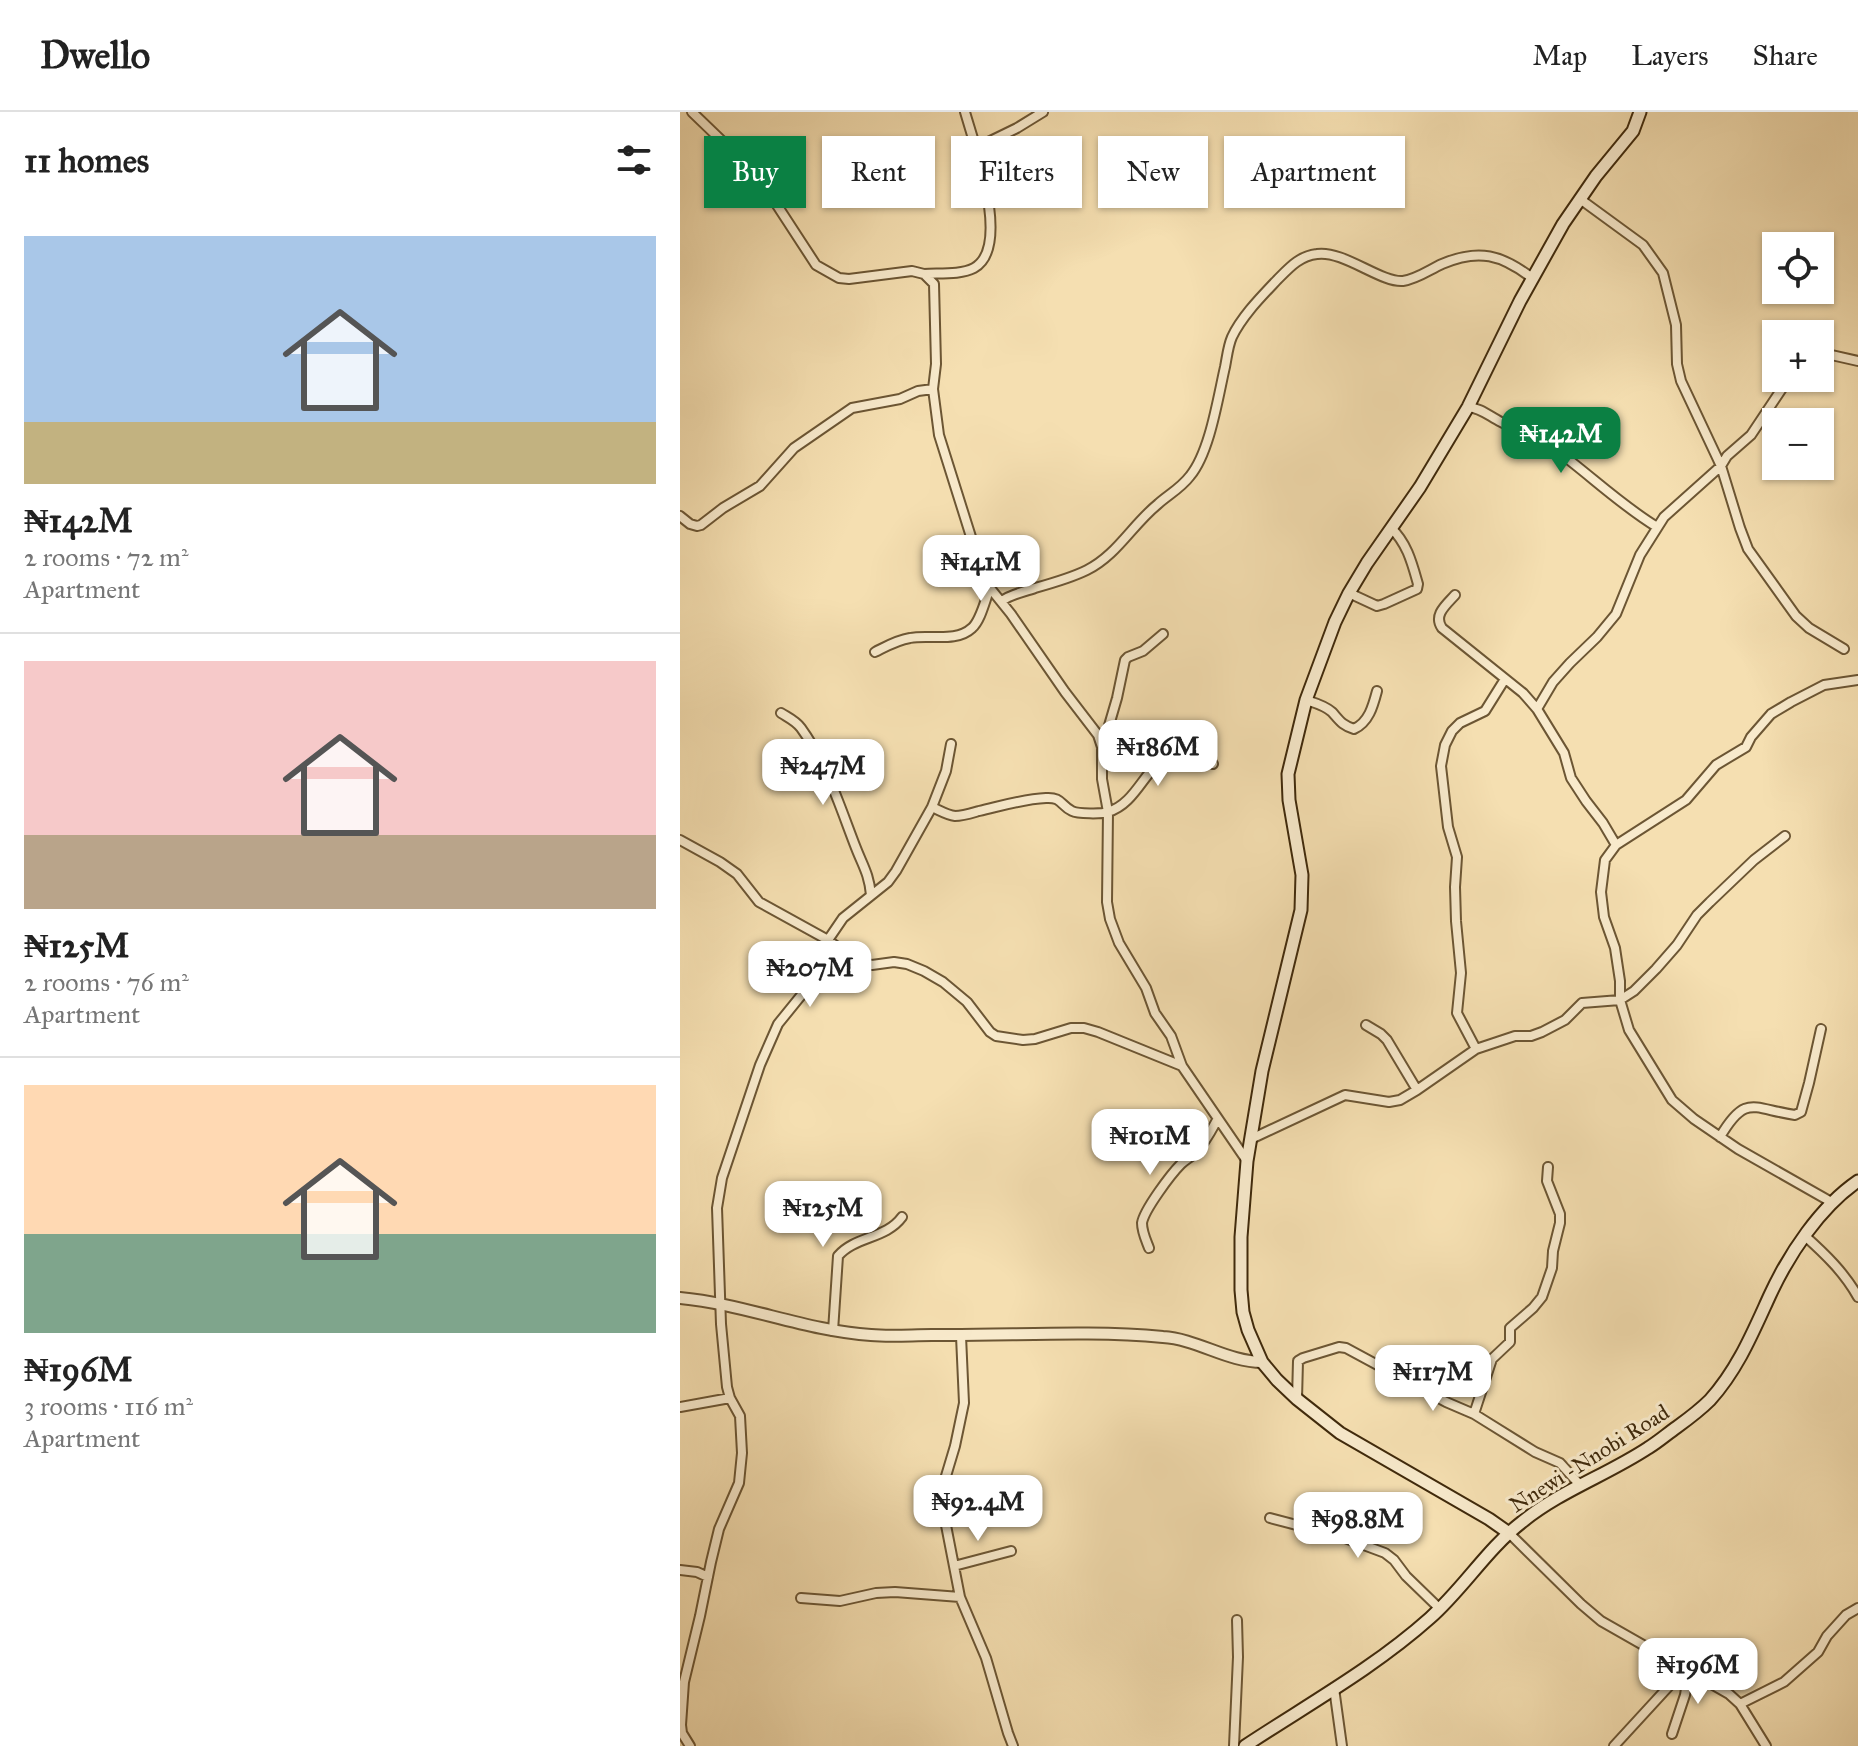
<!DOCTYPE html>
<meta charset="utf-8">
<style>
:root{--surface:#fff;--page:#f6f6f6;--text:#222;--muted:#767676;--line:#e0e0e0;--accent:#0b8043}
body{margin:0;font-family:"IM FELL Great Primer",serif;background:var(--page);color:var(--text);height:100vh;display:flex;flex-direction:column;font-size:30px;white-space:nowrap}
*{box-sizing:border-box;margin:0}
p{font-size:26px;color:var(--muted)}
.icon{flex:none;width:44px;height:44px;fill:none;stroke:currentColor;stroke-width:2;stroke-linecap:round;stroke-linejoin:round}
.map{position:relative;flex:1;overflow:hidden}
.sheet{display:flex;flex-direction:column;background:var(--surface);width:680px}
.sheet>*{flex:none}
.banner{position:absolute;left:24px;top:24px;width:760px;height:72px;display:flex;gap:16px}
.controls{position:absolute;left:1082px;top:120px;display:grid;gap:16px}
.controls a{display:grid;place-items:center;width:72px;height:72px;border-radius:0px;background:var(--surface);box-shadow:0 2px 6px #0004;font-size:40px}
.price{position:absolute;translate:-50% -68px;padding:0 18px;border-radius:16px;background:#fff;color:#222;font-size:26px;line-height:52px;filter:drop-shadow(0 2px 4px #0008)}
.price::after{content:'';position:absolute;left:50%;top:48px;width:24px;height:18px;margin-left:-12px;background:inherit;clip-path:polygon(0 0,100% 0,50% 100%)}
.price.on{background:var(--accent);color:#fff}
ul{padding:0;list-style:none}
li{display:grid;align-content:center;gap:16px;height:424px;padding:0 24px}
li+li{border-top:2px solid var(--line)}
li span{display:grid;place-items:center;height:248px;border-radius:0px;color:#555}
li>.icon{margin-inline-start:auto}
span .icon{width:144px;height:144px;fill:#fffc;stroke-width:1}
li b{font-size:34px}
h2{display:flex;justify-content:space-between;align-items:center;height:96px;padding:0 24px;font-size:34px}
.chip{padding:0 28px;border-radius:0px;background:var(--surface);box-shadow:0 2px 6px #0004;font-size:28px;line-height:72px}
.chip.on{background:var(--accent);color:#fff}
header{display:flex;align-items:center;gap:48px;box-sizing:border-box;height:112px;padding:0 40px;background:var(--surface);border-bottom:2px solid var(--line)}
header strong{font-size:38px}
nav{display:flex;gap:44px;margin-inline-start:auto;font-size:28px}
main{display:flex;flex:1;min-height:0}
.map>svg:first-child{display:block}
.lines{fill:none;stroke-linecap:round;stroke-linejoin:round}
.minor-casing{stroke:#6c5634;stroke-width:12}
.tertiary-casing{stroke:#6c5634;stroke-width:14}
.secondary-casing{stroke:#3f290b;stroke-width:15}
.minor{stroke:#f8eacc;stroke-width:8}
.tertiary{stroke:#f8eacc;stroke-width:10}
.secondary{stroke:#f8eacc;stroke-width:11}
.labels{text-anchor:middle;stroke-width:6;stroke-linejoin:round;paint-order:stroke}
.street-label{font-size:22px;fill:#3f290b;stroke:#f8eacc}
</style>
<header>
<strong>Dwello</strong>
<nav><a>Map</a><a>Layers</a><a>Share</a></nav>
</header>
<main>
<section class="sheet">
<h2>11 homes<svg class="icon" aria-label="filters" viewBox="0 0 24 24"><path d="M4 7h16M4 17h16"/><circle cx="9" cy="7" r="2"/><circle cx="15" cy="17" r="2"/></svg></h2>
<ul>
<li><span style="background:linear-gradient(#a9c7e8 75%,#c2b280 0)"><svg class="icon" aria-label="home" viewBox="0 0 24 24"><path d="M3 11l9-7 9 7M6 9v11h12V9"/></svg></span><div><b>₦142M</b><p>2 rooms · 72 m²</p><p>Apartment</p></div></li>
<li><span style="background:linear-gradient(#f6c9c9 70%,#b9a48a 0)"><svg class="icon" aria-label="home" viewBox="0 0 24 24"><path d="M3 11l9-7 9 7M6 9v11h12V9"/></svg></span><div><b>₦125M</b><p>2 rooms · 76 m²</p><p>Apartment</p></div></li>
<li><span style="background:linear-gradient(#ffd9b3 60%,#7fa58c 0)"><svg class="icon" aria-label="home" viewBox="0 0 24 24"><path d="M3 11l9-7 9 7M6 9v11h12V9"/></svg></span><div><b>₦196M</b><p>3 rooms · 116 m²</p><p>Apartment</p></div></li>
</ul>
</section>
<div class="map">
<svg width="1178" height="1634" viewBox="0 0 1178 1634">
<rect width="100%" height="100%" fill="#f5dfb1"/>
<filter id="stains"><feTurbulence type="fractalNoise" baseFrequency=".0025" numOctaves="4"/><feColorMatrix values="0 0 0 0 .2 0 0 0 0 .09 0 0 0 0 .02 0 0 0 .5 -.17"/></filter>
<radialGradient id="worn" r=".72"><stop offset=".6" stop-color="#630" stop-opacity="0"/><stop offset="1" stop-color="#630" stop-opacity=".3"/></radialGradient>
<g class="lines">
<defs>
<path id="minor" d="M12,0l28,27 53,60 43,66 23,13 10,1 63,-8 12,3 10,10 2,80 -3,25 6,46 44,140 7,13 21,26 54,78 33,43 4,12v32l6,33 -1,90 3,17 9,24 27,45 9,25 16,23 11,30 65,95
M296,36l41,-20 26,-16
M900,87l63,46 20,28 13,52 1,39 4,17 40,85 19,62 8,21 48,67 13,12 35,21
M244,162c15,-1 37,1 50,-6 38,-21 0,-124 -9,-156
M1140,244l7,-2 31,7
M788,295c13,1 21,9 33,15 17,9 36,15 51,25 36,26 67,57 105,80
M0,404l10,8 7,2 4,-1 22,-17 37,-22 34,-38 58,-40 48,-9 18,-8 15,-2
M669,481l28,13 7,-2 33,-15 1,-5c-6,-21 -11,-41 -27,-56
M775,483c-9,10 -22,20 -13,33l81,65 14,16 27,44 7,25 15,23 17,22 13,22
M322,489c9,-7 22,-9 33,-13 18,-5 36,-10 52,-18 30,-15 45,-45 71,-66 10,-9 23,-16 32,-28 20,-24 28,-79 35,-109 2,-10 3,-21 7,-30 10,-21 29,-40 45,-57 12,-12 22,-24 40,-26 26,-4 64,29 86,27 14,-2 26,-11 39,-17 37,-16 60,-9 90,14
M195,540c12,-6 22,-12 35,-14 19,-4 46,5 62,-10 9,-8 13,-28 18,-40
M626,588c9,3 18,5 26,12 8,9 10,13 22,17 15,-7 19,-23 23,-38
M857,597l16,-27 17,-19 27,-26 19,-23 24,-59 24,-38 57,-51 6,-10 24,-21 38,-57
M101,601c8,5 15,8 20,15 26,36 39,79 55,120 7,18 13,26 15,47
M423,634l14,-48 8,-38 3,-3 15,-6 20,-17
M252,695c7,3 15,8 23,9 8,0 17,-3 24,-5 22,-5 44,-12 67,-13 16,-1 14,7 26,13 6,3 30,3 36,1 33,-10 39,-56 70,-57 12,0 24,5 35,9
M0,728l40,22 17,12 22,28 69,38 17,13 18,10 9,2 22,-3 13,2 17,7 19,11 24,20 23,30 6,4 27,4 12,-1 36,-11h13l14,4 84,34
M686,913l15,9 6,6 30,50
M796,937l-19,-36 4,-40 -5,-52 -1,-34 2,-30 -9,-30 -7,-61 4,-21 7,-14 8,-8 25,-12 20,-32
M1040,1025c26,-44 33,-28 75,-22l6,-3 8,-29 12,-54
M571,1027l94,-44 44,7 11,-2 17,-10 59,-41 39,-13h16l11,-4 23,-12 17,-17 38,-3 14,-9 22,-22 21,-24 20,-30 13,-13 44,-42 31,-24
M1153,1091l-95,-54 -44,-30 -22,-19 -43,-70 -9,-30v-19l-5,-33 -11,-31 -3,-25 4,-32 11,-15 70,-45 30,-35 30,-18 5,-10 20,-23 20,-12 33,-17 34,-5
M1125,1124c20,18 39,36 53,61
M469,1136c-3,-8 -7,-16 -7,-25 2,-13 29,-49 39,-59 4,-4 10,-7 15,-12 9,-9 15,-21 21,-32
M153,1219l5,-75c17,-20 48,-17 64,-39
M281,1224l3,67 -9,43 -12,40 1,29 16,82 26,61 22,75 5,13
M617,1287l1,-38 5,-3 36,-11 7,1 100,54 28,12 61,38 25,11 20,22
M0,1295l50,-9
M794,1302l18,-55 18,-17v-14l23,-20 9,-11 10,-29 1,-17 7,-28v-9l-13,-33 1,-14
M590,1406l72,19 43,16 9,7 12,16 34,33
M829,1421l72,71 20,17 128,73 11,10 26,42
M274,1454l57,-15
M0,1458l17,2 11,5
M121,1486l39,3 36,-8 19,-1 65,5
M654,1576l8,58
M1060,1592l44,-22 34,-30 9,-16 19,-21 12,-7
M992,1622l13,-39 4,-25
M10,1634l-8,-13 -1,-8 3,-43 16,-66 11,-54 8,-33 20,-46 3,-30 -2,-37 -10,-18 -3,-11 -6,-63 -4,-116 5,-30 38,-113 18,-41 30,-37 14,-29 6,-18 15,-22 45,-36 8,-11 36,-64 14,-36 5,-27
M554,1634l4,-89 -1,-37
M934,1634l56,-61 8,-21"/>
<path id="tertiary" d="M0,1186c65,6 126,33 191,37 20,2 41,0 61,0 77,1 154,-5 231,2 34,2 65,25 99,25"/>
<path id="secondary" d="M829,1421l-20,-14 -149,-86 -43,-34 -20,-19 -15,-18 -14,-32 -5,-18 -2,-22v-53l6,-76 15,-90 39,-161 1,-35 -13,-75 -1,-26 18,-74 29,-78 14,-29 18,-30 53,-76 48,-80 52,-106 43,-77 33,-48 37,-45 7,-19
M565,1634c62,-41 129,-78 185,-128 33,-29 57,-69 92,-96 38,-31 85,-47 126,-74 10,-6 19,-14 29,-21 11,-8 23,-17 33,-27 28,-31 43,-68 60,-105 19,-41 50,-88 88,-114"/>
</defs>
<use href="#minor" class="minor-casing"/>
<use href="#tertiary" class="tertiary-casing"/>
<use href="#secondary" class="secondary-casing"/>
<use href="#minor" class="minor"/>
<use href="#tertiary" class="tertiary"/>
<use href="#secondary" class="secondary"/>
</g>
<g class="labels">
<g class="street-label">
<text transform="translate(909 1346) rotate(-32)" y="8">Nnewi -Nnobi Road</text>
</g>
</g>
<rect width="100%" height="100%" filter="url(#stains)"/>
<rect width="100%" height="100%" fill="url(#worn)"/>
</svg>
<div class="controls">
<a><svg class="icon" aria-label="locate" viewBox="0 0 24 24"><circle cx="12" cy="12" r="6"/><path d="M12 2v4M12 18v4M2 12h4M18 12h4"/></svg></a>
<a>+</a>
<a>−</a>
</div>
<b class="price on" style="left:881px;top:363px">₦142M</b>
<b class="price" style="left:301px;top:491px">₦141M</b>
<b class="price" style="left:478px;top:676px">₦186M</b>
<b class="price" style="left:143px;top:695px">₦247M</b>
<b class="price" style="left:130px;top:897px">₦207M</b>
<b class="price" style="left:470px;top:1065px">₦101M</b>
<b class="price" style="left:143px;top:1137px">₦125M</b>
<b class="price" style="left:753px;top:1301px">₦117M</b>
<b class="price" style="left:298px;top:1431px">₦92.4M</b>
<b class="price" style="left:678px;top:1448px">₦98.8M</b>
<b class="price" style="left:1018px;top:1594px">₦196M</b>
<div class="banner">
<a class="chip on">Buy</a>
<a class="chip">Rent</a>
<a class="chip">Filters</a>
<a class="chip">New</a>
<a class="chip">Apartment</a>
</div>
</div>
</main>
